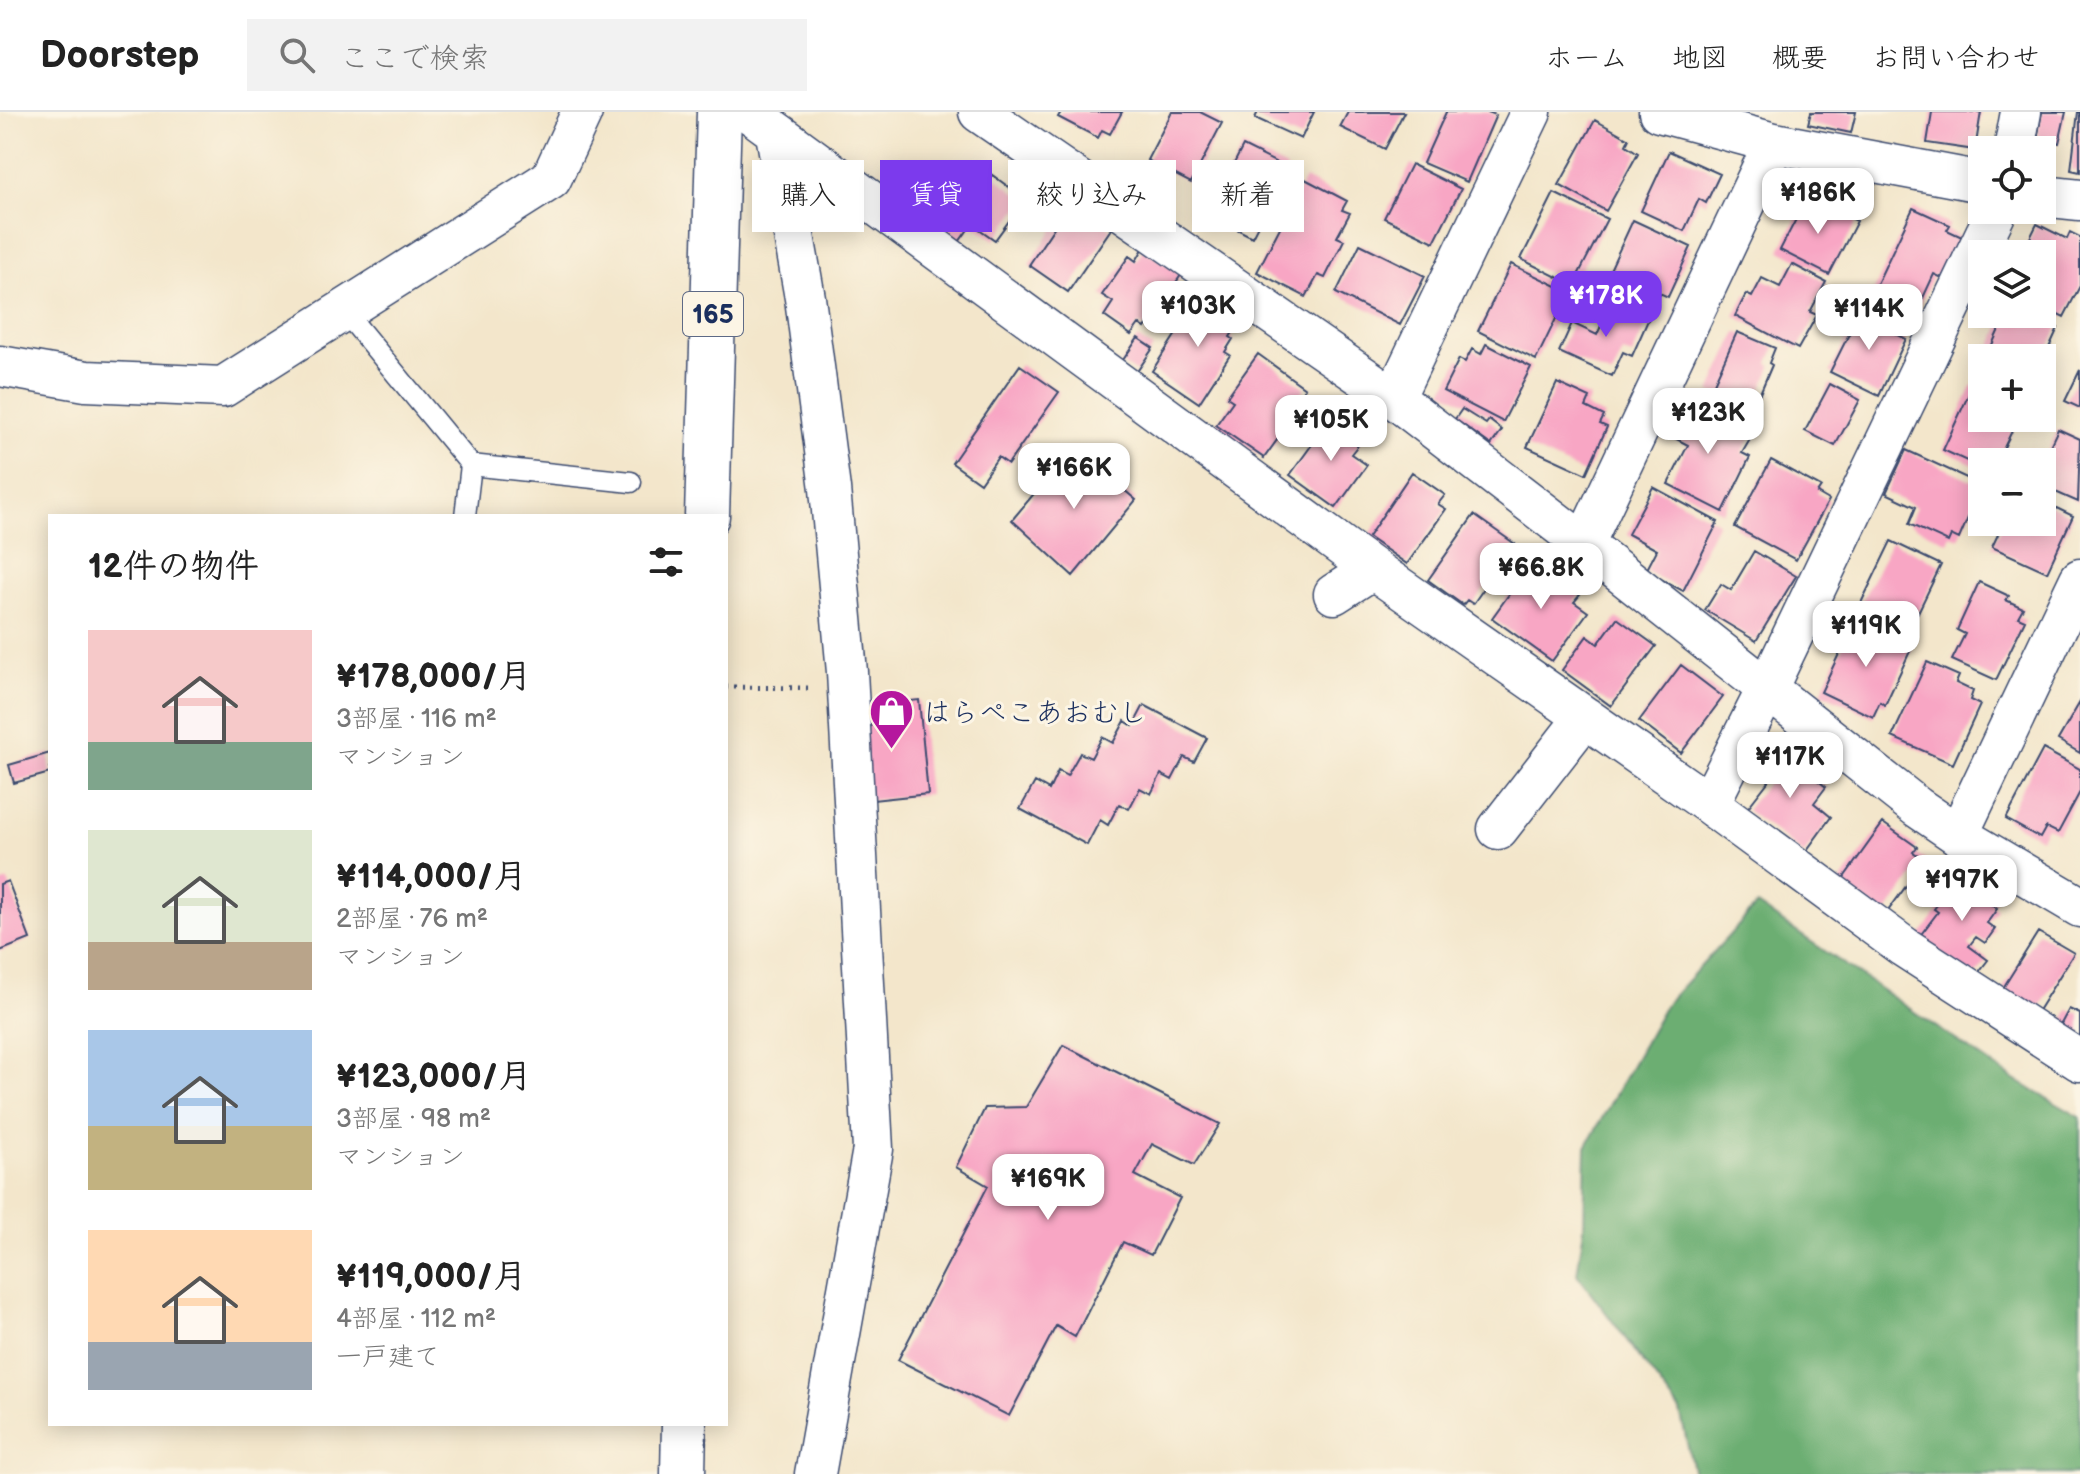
<!DOCTYPE html>
<html lang="ja">
<meta charset="utf-8">
<style>
:root{--surface:#fff;--page:#f2f2f2;--text:#222;--muted:#767676;--line:#e0e0e0;--accent:#7c3aed}
body{margin:0;font-family:"Balsamiq Sans","Klee One",sans-serif;background:var(--page);color:var(--text);height:100vh;display:flex;flex-direction:column;font-size:30px;white-space:nowrap}
*{box-sizing:border-box;margin:0}
p{font-size:26px;color:var(--muted)}
.icon{flex:none;width:44px;height:44px;fill:none;stroke:currentColor;stroke-width:2;stroke-linecap:round;stroke-linejoin:round}
.map{position:relative;flex:1;overflow:hidden}
.sheet{position:absolute;left:48px;top:402px;width:680px;height:912px;display:flex;flex-direction:column;background:var(--surface);border-radius:0px;box-shadow:0 4px 20px #0003}
.sheet>*{flex:none}
.guide{position:absolute;left:752px;top:48px;width:760px;height:72px;display:flex;gap:16px}
.controls{position:absolute;left:1968px;top:24px;display:grid;gap:16px}
.controls a{display:grid;place-items:center;width:88px;height:88px;border-radius:0px;background:var(--surface);box-shadow:0 4px 20px #0003;font-size:40px}
.price{position:absolute;translate:-50% -68px;padding:0 18px;border-radius:16px;background:#fff;color:#222;font-size:26px;line-height:52px;filter:drop-shadow(0 2px 4px #0008)}
.price::after{content:'';position:absolute;left:50%;top:48px;width:24px;height:18px;margin-left:-12px;background:inherit;clip-path:polygon(0 0,100% 0,50% 100%)}
.price.current{background:var(--accent);color:#fff}
ul{padding:0;list-style:none}
li{display:flex;align-items:center;gap:24px;height:200px;padding:0 40px}
li span{display:grid;place-items:center;flex:none;width:224px;height:160px;border-radius:0px;color:#555}
li>.icon{margin-inline-start:auto}
span .icon{width:96px;height:96px;fill:#fffc;stroke-width:1}
li b{font-size:34px}
h2{display:flex;justify-content:space-between;align-items:center;height:96px;padding:0 40px;font-size:34px}
.tag{padding:0 28px;border-radius:0px;background:var(--surface);box-shadow:0 4px 20px #0003;font-size:28px;line-height:72px}
.tag.current{background:var(--accent);color:#fff}
header{display:flex;align-items:center;gap:48px;box-sizing:border-box;height:112px;padding:0 40px;background:var(--surface);border-bottom:2px solid var(--line)}
header strong{font-size:38px}
nav{display:flex;gap:44px;margin-inline-start:auto;font-size:28px}
.search{width:560px;height:72px;background:var(--page);display:flex;align-items:center;gap:20px;box-sizing:border-box;padding:0 28px;border-radius:0px;color:var(--muted);font-size:30px}
.map>svg:first-child{display:block}
.forest{fill:#6cae72;stroke:#446e68;stroke-width:2}
.building{fill:#f8a6c4}
.lines{fill:none;stroke-linecap:round;stroke-linejoin:round}
.lane-casing{stroke:#3b4a6e;stroke-width:23}
.street-casing{stroke:#3b4a6e;stroke-width:43}
.highway-casing{stroke:#3b4a6e;stroke-width:47}
.path{stroke:#3b4a6e;stroke-width:5;stroke-dasharray:2 6;stroke-linecap:butt}
.lane{stroke:#fff;stroke-width:20}
.street{stroke:#fff;stroke-width:40}
.highway{stroke:#fff;stroke-width:44}
.labels{text-anchor:middle;stroke-width:6;stroke-linejoin:round;paint-order:stroke}
.shield{fill:#fcf5e5;stroke:#5e6a86;stroke-width:2}
.shield-label{font-size:26px;font-weight:bold;fill:#1b2f5e}
.poi-label{font-size:28px;fill:#1b2f5e;stroke:#fcf5e5;text-anchor:start}
</style>
<header>
<strong>Doorstep</strong>
<div class="search"><svg class="icon" aria-label="search" viewBox="0 0 24 24"><circle cx="10" cy="10" r="6"/><path d="M15 15l6 6"/></svg>ここで検索</div>
<nav><a>ホーム</a><a>地図</a><a>概要</a><a>お問い合わせ</a></nav>
</header>
<div class="map">
<svg width="2080" height="1362" viewBox="0 0 2080 1362">
<rect width="100%" height="100%" fill="#fcf5e5"/>
<filter id="ink" filterUnits="userSpaceOnUse"><feTurbulence type="fractalNoise" baseFrequency=".0125" numOctaves="2"/><feDisplacementMap in="SourceGraphic" scale="16" xChannelSelector="R" yChannelSelector="G"/><feConvolveMatrix kernelMatrix="1 2 1 2 8 2 1 2 1" color-interpolation-filters="sRGB"/></filter>
<filter id="wash" filterUnits="userSpaceOnUse"><feTurbulence type="fractalNoise" baseFrequency=".006" numOctaves="4" result="noise"/><feDisplacementMap in="SourceGraphic" scale="32" xChannelSelector="R" yChannelSelector="G"/><feGaussianBlur stdDeviation="1.8" result="paint"/><feColorMatrix in="noise" values="0 0 0 0 0 0 0 0 0 0 0 0 0 0 0 0 0 1.4 0 .05"/><feComposite in="paint" operator="in"/></filter>
<g filter="url(#wash)">
<rect width="100%" height="100%" fill="#f3e6cb"/>
<path class="forest" d="M1757,793l256,174 67,38v357h-386l-14,-63 -103,-137 7,-46 2,-81 80,-143z"/>
<g id="blocks">
<path class="building" d="M1061,0h61l-12,22 -8,-4 -4,8 -40,-21z
M1172,0h28l22,11 -31,60 -44,-23z
M1258,0h56l-13,27 -46,-21z
M1348,0h56l-19,37 -45,-22z
M1446,0h42l8,3 -29,67 -44,-19z
M1811,0h45l-5,21 -43,-9z
M1932,0h49l-6,38 -48,-7z
M2042,0h24l-7,31 -22,-4z
M2078,0h2v60l-9,-2z
M1595,8l34,19 -3,6 12,8 -32,58 -47,-26z
M1243,34l44,22 -35,69 -44,-23z
M1669,39l51,23 -14,29 -7,-4 -15,32 -43,-20z
M1411,52l50,25 -27,53 -50,-24z
M980,54l45,33 -30,41 -23,-16 -13,18 -45,-34 12,-16 22,17z
M1305,67l42,22 -5,9 8,3 -13,24 7,3 -19,38 -7,-3 -12,22 -49,-25z
M1554,81l53,26 -34,66 -52,-26z
M1808,84l49,25 -28,54 -49,-25z
M1071,90l40,27 -43,63 -39,-27z
M1913,96l37,17 -3,5 15,7 -20,41 -8,-4 -18,39 -43,-21z
M1633,108l58,27 -23,50 -58,-27z
M2037,112l30,15 3,-7 10,5v49l-16,31 -22,-11v-52h-20z
M1360,132l65,32 -25,49 -64,-32z
M1143,137l38,26 -36,53 -6,-4 -8,11 -27,-19 9,-14 -11,-7 27,-39 7,5z
M1511,152l58,28 -33,68 -58,-29z
M1792,152l34,18 -16,30 7,3 -19,34 -63,-33 11,-22 6,3 10,-19 18,9z
M1202,182l39,26 -11,17 3,2 -8,13 5,3 -31,48 -47,-32z
M1612,189l37,17 -17,38 -9,-4 -11,24 -53,-24 13,-29 25,12z
M1864,192l28,14 -5,11 19,10 -27,57 -49,-24z
M2006,202h22l30,14 -16,35v-5h-56z
M1737,220l38,16 -6,15 3,2 -14,33 -7,-2 -6,12 -35,-16z
M1138,226l15,10 -17,25 -15,-10z
M1486,232l45,23 -28,55 -60,-31 16,-32 6,3 7,-13 9,5z
M1258,242l47,34 -16,23 6,4 -31,43 -48,-33 17,-24 -6,-4z
M1020,253l39,27 -51,72 -10,-7 -18,26 -28,-20z
M2080,258v38l-15,-7z
M1557,271l33,15 -4,9 18,9 -4,8 7,3 -21,47 -59,-27z
M1830,272l30,16 -25,46 -30,-15z
M1973,273l9,4v29h28l-4,10 6,3 -15,31h-15v6l-39,-18z
M1682,289l70,35 -10,17 8,4 -27,55 -55,-28 20,-39 -23,-12z
M1462,297l24,15 3,-4 13,10 -11,15 -36,-26z
M1332,305l31,22 -12,15 16,11 -31,43 -46,-33z
M2058,317l22,10 -2,63 -36,-16v-23z
M1073,335l63,53 -63,76 -61,-56z
M1906,338l76,35 -23,54 -8,-4 -3,7 -39,-18 7,-17 -30,-14z
M1771,348l50,27 -4,6 12,7 -33,60 -61,-33z
M1412,360l33,23 -7,9 8,5 -39,55 -39,-27z
M1653,375l65,35 -35,69 -37,-20 11,-21 -29,-16z
M2042,389l31,15 -26,56 -55,-25 12,-25h38z
M1474,403l41,29 -42,60 -6,-4 -4,5 -35,-25z
M1891,429l50,24 -31,64 -50,-24z
M1754,439l42,25 -40,65 -51,-31 16,-26 10,6z
M1533,449l47,34 -6,7 14,10 -36,49 -60,-43z
M1979,470l30,14 -3,4 17,8 -5,9 7,3 -29,60 -44,-20 13,-26 -8,-4z
M1617,506l39,28 -45,60 -49,-36 25,-34 11,8z
M1855,508l57,27 -27,58 -5,-3 -7,15 -52,-25z
M1927,550l32,14 -3,7 17,8 -3,9 10,5 -27,59 -61,-27z
M1681,553l42,32 -42,56 -42,-32z
M919,588l9,94 -64,7 -9,-94z
M2080,590v51l-22,-13z
M1144,593l63,33 -13,24 -10,-5 -12,23 -11,-6 -10,20 -11,-6 -11,21 -10,-5 -11,21 -8,-5 -13,25 -67,-36 15,-27 14,8 9,-19 9,5 13,-23 11,5 11,-21 11,6 12,-22 8,5z
M1782,630l24,19 -5,6 25,20 -12,16 17,14 -27,37 -58,-44 25,-32 -10,-8z
M2043,637l37,20v23l-22,41 -12,-6 -6,11 -34,-19z
M50,641v20l-36,10 -5,-18z
M1883,711l34,24 -4,5 12,8 -40,55 -45,-32z
M1963,759l35,26 -6,8 5,4 -10,14 8,6 -10,14 -9,-6 -7,9 19,14 -14,18 -55,-41 19,-25 -4,-3z
M8,769l22,58 -30,12v-67z
M2038,820l36,21 -40,64 -31,-29z
M2069,897l11,5v32l-24,-13z
M1063,933l157,79 -26,41 -42,-21 -17,31 45,23 -29,57 -28,-13 -48,95 -19,-11 -47,90 -111,-56 90,-174 -32,-19 29,-59 41,-1z"/>
</g>
</g>
<g filter="url(#ink)">
<use href="#blocks" fill-opacity="0" stroke="#3b4a6e" stroke-width="2"/>
<g class="lines">
<defs>
<path id="lane" d="M345,200l126,153 -6,51
M471,353l160,17"/>
<path id="street" d="M749,0l624,457 336,235 195,143 176,114
M979,0l415,286 190,146 333,263 41,28 122,72
M1659,0l115,31 208,39
M776,22l29,164 25,191 17,183 26,477 -58,325
M2014,38l7,-38
M2042,84l38,4
M0,254l86,15 137,6 328,-208 31,-67
M1394,286l137,-286
M1584,432l190,-401
M1334,482l39,-25
M1709,692l58,-115 230,-479
M1498,717l87,-112
M1958,723l122,-256"/>
<path id="highway" d="M707,404l12,-404
M683,1362l1,-50"/>
</defs>
<use href="#lane" class="lane-casing"/>
<use href="#street" class="street-casing"/>
<use href="#highway" class="highway-casing"/>
<path class="path" d="M726,575l82,1"/>
<use href="#lane" class="lane"/>
<use href="#street" class="street"/>
<use href="#highway" class="highway"/>
</g>
</g>
<defs>
<symbol id="shop-pin" viewBox="-11 -11 22 30"><path d="M0 17L-7.5 6A9.5 9.5 0 1 1 7.5 6Z" fill="#b5179e" stroke="#fcf5e5"/><path d="M-5-2.5h2.3a2.7 3.5 0 0 1 5.4 0H5L5.5 6h-11ZM-1.5-2.5h3a1.5 2.3 0 0 0-3 0Z" fill="#fff"/></symbol>
</defs>
<g fill-rule="evenodd">
<use href="#shop-pin" x="866" y="574" width="51" height="69"/>
</g>
<g class="labels">
<rect class="shield" x="683" y="180" width="60" height="44" rx="6"/>
<g class="shield-label">
<text x="713" y="211">165</text>
</g>
<g class="poi-label">
<text x="923" y="610">はらぺこあおむし</text>
</g>
</g>
</svg>
<div class="controls">
<a><svg class="icon" aria-label="locate" viewBox="0 0 24 24"><circle cx="12" cy="12" r="6"/><path d="M12 2v4M12 18v4M2 12h4M18 12h4"/></svg></a>
<a><svg class="icon" aria-label="layers" viewBox="0 0 24 24"><path d="M12 4l9 5-9 5-9-5zM3 14l9 5 9-5"/></svg></a>
<a>+</a>
<a>−</a>
</div>
<b class="price" style="left:1818px;top:124px">¥186K</b>
<b class="price current" style="left:1606px;top:227px">¥178K</b>
<b class="price" style="left:1198px;top:237px">¥103K</b>
<b class="price" style="left:1869px;top:240px">¥114K</b>
<b class="price" style="left:1708px;top:344px">¥123K</b>
<b class="price" style="left:1331px;top:351px">¥105K</b>
<b class="price" style="left:1074px;top:399px">¥166K</b>
<b class="price" style="left:1541px;top:499px">¥66.8K</b>
<b class="price" style="left:1866px;top:557px">¥119K</b>
<b class="price" style="left:1790px;top:688px">¥117K</b>
<b class="price" style="left:1962px;top:811px">¥197K</b>
<b class="price" style="left:1048px;top:1110px">¥169K</b>
<div class="guide">
<a class="tag">購入</a>
<a class="tag current">賃貸</a>
<a class="tag">絞り込み</a>
<a class="tag">新着</a>
</div>
<section class="sheet">
<h2>12件の物件<svg class="icon" aria-label="filters" viewBox="0 0 24 24"><path d="M4 7h16M4 17h16"/><circle cx="9" cy="7" r="2"/><circle cx="15" cy="17" r="2"/></svg></h2>
<ul>
<li><span style="background:linear-gradient(#f6c9c9 70%,#7fa58c 0)"><svg class="icon" aria-label="home" viewBox="0 0 24 24"><path d="M3 11l9-7 9 7M6 9v11h12V9"/></svg></span><div><b>¥178,000/月</b><p>3部屋 · 116 m²</p><p>マンション</p></div></li>
<li><span style="background:linear-gradient(#dfe7d0 70%,#b9a48a 0)"><svg class="icon" aria-label="home" viewBox="0 0 24 24"><path d="M3 11l9-7 9 7M6 9v11h12V9"/></svg></span><div><b>¥114,000/月</b><p>2部屋 · 76 m²</p><p>マンション</p></div></li>
<li><span style="background:linear-gradient(#a9c7e8 60%,#c2b280 0)"><svg class="icon" aria-label="home" viewBox="0 0 24 24"><path d="M3 11l9-7 9 7M6 9v11h12V9"/></svg></span><div><b>¥123,000/月</b><p>3部屋 · 98 m²</p><p>マンション</p></div></li>
<li><span style="background:linear-gradient(#ffd9b3 70%,#9aa5b1 0)"><svg class="icon" aria-label="home" viewBox="0 0 24 24"><path d="M3 11l9-7 9 7M6 9v11h12V9"/></svg></span><div><b>¥119,000/月</b><p>4部屋 · 112 m²</p><p>一戸建て</p></div></li>
</ul>
</section>
</div>
